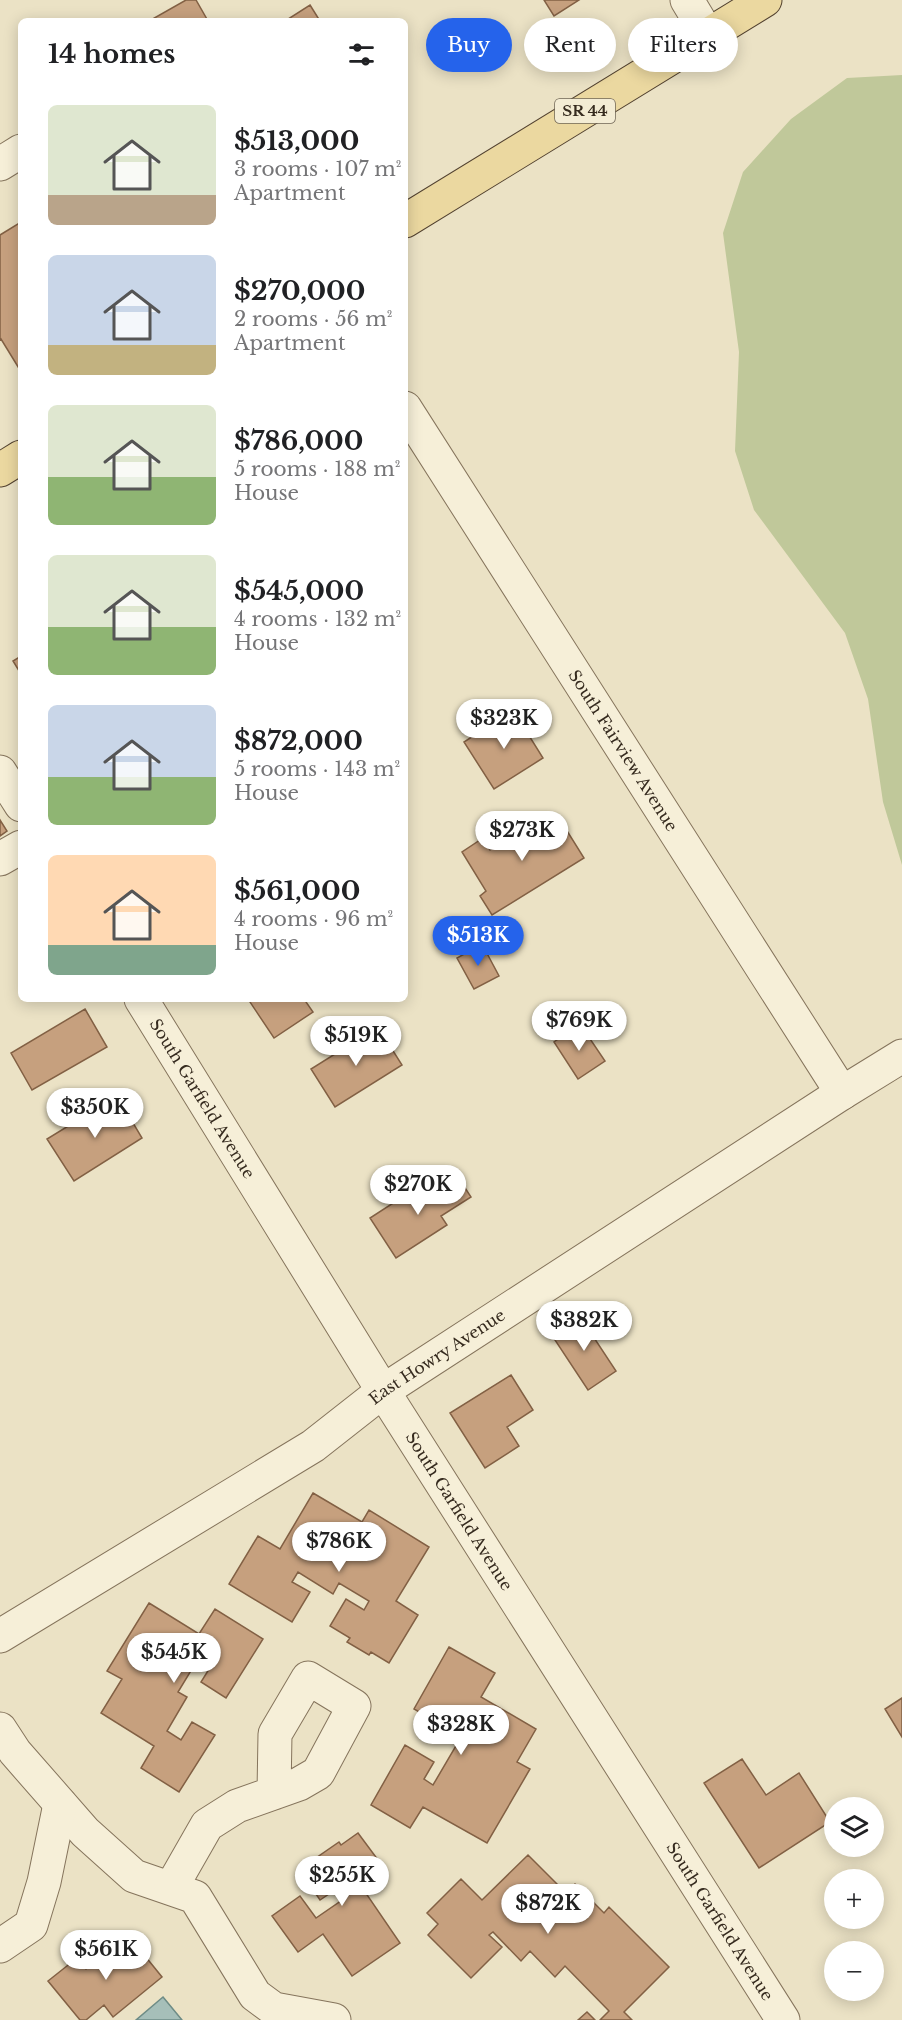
<!DOCTYPE html>
<meta charset="utf-8">
<style>
:root{--surface:#fff;--page:#f6f6f6;--text:#202124;--muted:#757577;--accent:#2563eb}
body{margin:0;font-family:"Libre Baskerville",serif;background:var(--page);color:var(--text);height:100vh;display:flex;flex-direction:column;font-size:22px;white-space:nowrap}
*{box-sizing:border-box;margin:0}
p{font-size:20px;color:var(--muted)}
.icon{flex:none;width:33px;height:33px;fill:none;stroke:currentColor;stroke-width:2;stroke-linecap:round;stroke-linejoin:round}
.map{position:relative;flex:1;overflow:hidden}
.details{position:absolute;left:18px;top:18px;width:390px;height:984px;display:flex;flex-direction:column;background:var(--surface);border-radius:9px;box-shadow:0 3px 15px #0003}
.details>*{flex:none}
.guide{position:absolute;left:426px;top:18px;width:386px;height:54px;display:flex;gap:12px}
.fabs{position:absolute;left:824px;top:1797px;display:grid;gap:12px}
.fabs a{display:grid;place-items:center;width:60px;height:60px;border-radius:50%;background:var(--surface);box-shadow:0 3px 15px #0003;font-size:30px}
.price{position:absolute;translate:-50% -51px;padding:0 14px;border-radius:21px;background:#fff;color:#222;font-size:20px;line-height:39px;filter:drop-shadow(0 2px 3px #0008)}
.price::after{content:'';position:absolute;left:50%;top:36px;width:18px;height:14px;margin-left:-9px;background:inherit;clip-path:polygon(0 0,100% 0,50% 100%)}
.price.selected{background:var(--accent);color:#fff}
ul{padding:0;list-style:none}
li{display:flex;align-items:center;gap:18px;height:150px;padding:0 30px}
li span{display:grid;place-items:center;flex:none;width:168px;height:120px;border-radius:9px;color:#555}
li>.icon{margin-inline-start:auto}
span .icon{width:72px;height:72px;fill:#fffc;stroke-width:1}
li b{font-size:26px}
h2{display:flex;justify-content:space-between;align-items:center;height:72px;padding:0 30px;font-size:26px}
.tag{padding:0 21px;border-radius:27px;background:var(--surface);box-shadow:0 3px 15px #0003;font-size:21px;line-height:54px}
.tag.selected{background:var(--accent);color:#fff}
.map>svg:first-child{display:block}
.green{fill:#c0c89a}
.water{fill:#a6bfb9;stroke:#6e8c86;stroke-width:1.5}
.building{fill:#c6a07e;stroke:#826044;stroke-width:1.5}
.lines{fill:none;stroke-linecap:round;stroke-linejoin:round}
.minor-casing{stroke:#85745c;stroke-width:35}
.major-casing{stroke:#534230;stroke-width:35}
.minor{stroke:#f6efd8;stroke-width:33}
.major{stroke:#ebd8a0;stroke-width:33}
.labels{text-anchor:middle;stroke-width:6;stroke-linejoin:round;paint-order:stroke}
.shield{fill:#f3ecd4;stroke:#6f6555;stroke-width:1.5}
.shield-label{font-size:15px;font-weight:bold;fill:#362b1f}
.street-label{font-size:16px;fill:#362b1f;stroke:#f3ecd4}
</style>
<div class="map">
<svg width="902" height="2020" viewBox="0 0 902 2020">
<rect width="100%" height="100%" fill="#ebe2c5"/>
<path class="green" d="M902,75v790l-19,-63 -15,-103 -23,-66 -91,-123 -19,-59 4,-99 -16,-119 20,-61 48,-53 56,-41z"/>
<path class="water" d="M163,1997l19,23h-46z"/>
<path class="building" d="M186,0h10l12,21h-59z
M544,0h35l-25,16z
M310,5l10,16h-35z
M21,222v147l-1,1 -19,-31 -1,1v-105z
M21,656v18l-8,-13z
M513,710l30,48 -49,31 -30,-47z
M547,815l9,15 8,-4 20,32 -92,57 -12,-19 6,-5 -24,-39 21,-14 7,12z
M0,820l7,11 -7,5z
M482,944l17,32 -25,13 -17,-31z
M248,999h56l9,13 -39,26z
M85,1009l22,38 -75,43 -21,-37z
M580,1024l25,37 -27,18 -24,-37z
M378,1027l24,38 -67,42 -24,-38z
M117,1096l25,42 -68,43 -27,-42z
M458,1177l13,20 -30,19 6,9 -51,33 -26,-40 54,-35 7,11z
M579,1315l37,56 -28,19 -37,-56z
M511,1375l22,35 -26,17 12,19 -34,22 -35,-55z
M313,1493l49,29 7,-12 60,37 -33,54 22,14 -29,48 -18,-11 -2,3 -22,-13 3,-4 -20,-12 16,-27 18,11 5,-9 -30,-18 -6,11 -35,-22 -6,10 18,10 -18,30 -63,-38 29,-48 22,13z
M149,1603l50,31 16,-25 48,30 -37,59 -25,-16 10,-16 -13,-7 -20,33 9,5 -20,34 14,9 11,-18 23,13 -36,57 -38,-24 13,-22 -53,-33 21,-34 -15,-8z
M449,1647l46,26 -14,24 55,32 -19,33 13,7 -43,74 -64,-36 -13,21 -39,-23 34,-60 29,17 -10,17 9,6 27,-46 -10,-6 11,-20 -11,-7 -10,18 -26,-15z
M902,1698v39l-17,-28z
M742,1759l24,36 33,-22 31,49 -71,46 -55,-85z
M358,1833l29,39 -24,17 37,54 -48,33 -29,-42 -25,18 -26,-36 28,-20 16,22 29,-20 -7,-10 -18,12 -19,-28 17,-11 -2,-3 23,-16 2,3z
M528,1855l38,38 9,-9 29,29 5,-6 60,60 -45,45 8,8h-32l9,-9 -44,-45 -10,11 -25,-26 -9,10 -28,-29 -4,3 13,12 -31,31 -43,-43 10,-11 -11,-11 34,-34 21,21z
M128,1935l34,42 -49,40 -9,-12 -18,15h-6l-32,-39 29,-23 9,11z
M587,2012l8,8h-17z"/>
<g class="lines">
<defs>
<g id="minor">
<path d="M687,0l21,35"/>
<path d="M0,164l21,-13"/>
<path id="s1" d="M405,408l437,685"/>
<path d="M0,772l21,33"/>
<path d="M0,859l21,-12"/>
<path id="s2" d="M141,999l242,392 400,629"/>
<path id="s3" d="M0,1636l313,-190 70,-55 459,-298 60,-37"/>
<path d="M0,1729l15,23 70,80 49,44 61,21 60,98 19,14 60,11"/>
<path d="M171,1888l36,-63 30,-19 62,-22 19,-11 36,-67 -46,-28 -33,56 -1,59"/>
<path d="M0,1946l31,-21 13,-43 16,-78"/>
</g>
<path id="major" d="M405,221l360,-221
M0,470l21,-13"/>
</defs>
<use href="#minor" class="minor-casing"/>
<use href="#major" class="major-casing"/>
<use href="#minor" class="minor"/>
<use href="#major" class="major"/>
</g>
<g class="labels">
<rect class="shield" x="555" y="99" width="60" height="24" rx="4.5"/>
<g class="shield-label">
<text x="585" y="116">SR 44</text>
</g>
<g class="street-label">
<text dy="6" stroke="none"><textPath href="#s1" startOffset="406">South Fairview Avenue</textPath></text>
<text dy="6" stroke="none"><textPath href="#s2" startOffset="117">South Garfield Avenue</textPath></text>
<text dy="6" stroke="none"><textPath href="#s3" startOffset="519">East Howry Avenue</textPath></text>
<text dy="6" stroke="none"><textPath href="#s2" startOffset="603">South Garfield Avenue</textPath></text>
<text dy="6" stroke="none"><textPath href="#s2" startOffset="1089">South Garfield Avenue</textPath></text>
</g>
</g>
</svg>
<div class="fabs">
<a><svg class="icon" aria-label="layers" viewBox="0 0 24 24"><path d="M12 4l9 5-9 5-9-5zM3 14l9 5 9-5"/></svg></a>
<a>+</a>
<a>−</a>
</div>
<b class="price" style="left:504px;top:750px">$323K</b>
<b class="price" style="left:522px;top:862px">$273K</b>
<b class="price selected" style="left:478px;top:967px">$513K</b>
<b class="price" style="left:579px;top:1052px">$769K</b>
<b class="price" style="left:356px;top:1067px">$519K</b>
<b class="price" style="left:95px;top:1139px">$350K</b>
<b class="price" style="left:418px;top:1216px">$270K</b>
<b class="price" style="left:584px;top:1352px">$382K</b>
<b class="price" style="left:339px;top:1573px">$786K</b>
<b class="price" style="left:174px;top:1684px">$545K</b>
<b class="price" style="left:461px;top:1756px">$328K</b>
<b class="price" style="left:342px;top:1907px">$255K</b>
<b class="price" style="left:548px;top:1935px">$872K</b>
<b class="price" style="left:106px;top:1981px">$561K</b>
<div class="guide">
<a class="tag selected">Buy</a>
<a class="tag">Rent</a>
<a class="tag">Filters</a>
</div>
<section class="details">
<h2>14 homes<svg class="icon" aria-label="filters" viewBox="0 0 24 24"><path d="M4 7h16M4 17h16"/><circle cx="9" cy="7" r="2"/><circle cx="15" cy="17" r="2"/></svg></h2>
<ul>
<li><span style="background:linear-gradient(#dfe7d0 75%,#b9a48a 0)"><svg class="icon" aria-label="home" viewBox="0 0 24 24"><path d="M3 11l9-7 9 7M6 9v11h12V9"/></svg></span><div><b>$513,000</b><p>3 rooms · 107 m²</p><p>Apartment</p></div></li>
<li><span style="background:linear-gradient(#c9d6e8 75%,#c2b280 0)"><svg class="icon" aria-label="home" viewBox="0 0 24 24"><path d="M3 11l9-7 9 7M6 9v11h12V9"/></svg></span><div><b>$270,000</b><p>2 rooms · 56 m²</p><p>Apartment</p></div></li>
<li><span style="background:linear-gradient(#dfe7d0 60%,#8fb573 0)"><svg class="icon" aria-label="home" viewBox="0 0 24 24"><path d="M3 11l9-7 9 7M6 9v11h12V9"/></svg></span><div><b>$786,000</b><p>5 rooms · 188 m²</p><p>House</p></div></li>
<li><span style="background:linear-gradient(#dfe7d0 60%,#8fb573 0)"><svg class="icon" aria-label="home" viewBox="0 0 24 24"><path d="M3 11l9-7 9 7M6 9v11h12V9"/></svg></span><div><b>$545,000</b><p>4 rooms · 132 m²</p><p>House</p></div></li>
<li><span style="background:linear-gradient(#c9d6e8 60%,#8fb573 0)"><svg class="icon" aria-label="home" viewBox="0 0 24 24"><path d="M3 11l9-7 9 7M6 9v11h12V9"/></svg></span><div><b>$872,000</b><p>5 rooms · 143 m²</p><p>House</p></div></li>
<li><span style="background:linear-gradient(#ffd9b3 75%,#7fa58c 0)"><svg class="icon" aria-label="home" viewBox="0 0 24 24"><path d="M3 11l9-7 9 7M6 9v11h12V9"/></svg></span><div><b>$561,000</b><p>4 rooms · 96 m²</p><p>House</p></div></li>
</ul>
</section>
</div>
